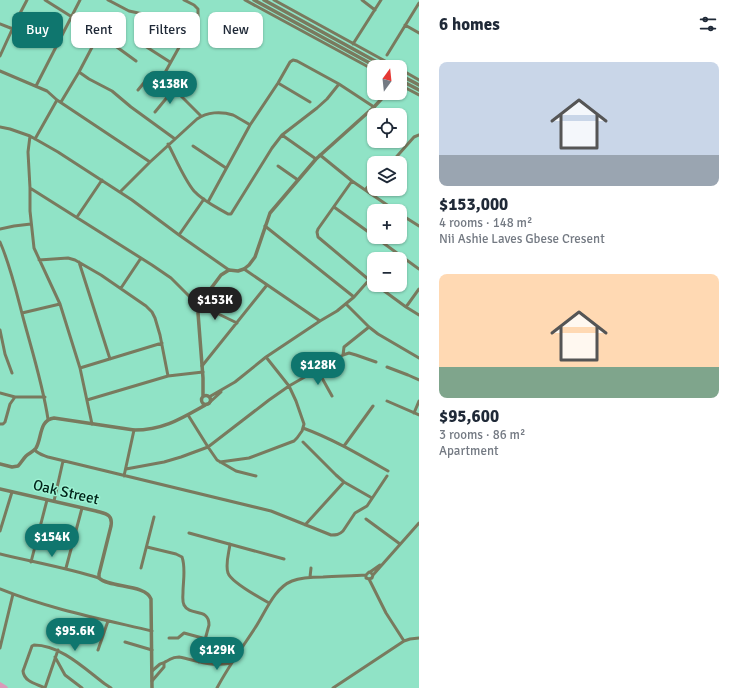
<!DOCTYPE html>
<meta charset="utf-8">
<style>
:root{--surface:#fff;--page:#f6f6f7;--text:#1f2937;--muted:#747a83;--accent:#0f766e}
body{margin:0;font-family:Signika,sans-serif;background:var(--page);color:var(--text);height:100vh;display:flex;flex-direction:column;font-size:15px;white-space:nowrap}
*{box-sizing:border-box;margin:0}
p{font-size:13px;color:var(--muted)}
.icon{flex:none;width:22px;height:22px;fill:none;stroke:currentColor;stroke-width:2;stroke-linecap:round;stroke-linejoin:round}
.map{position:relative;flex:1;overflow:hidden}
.drawer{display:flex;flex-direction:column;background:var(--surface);width:320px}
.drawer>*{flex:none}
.guide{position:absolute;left:12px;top:12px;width:347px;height:36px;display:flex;gap:8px}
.needle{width:26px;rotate:15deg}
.buttons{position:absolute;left:367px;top:60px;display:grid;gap:8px}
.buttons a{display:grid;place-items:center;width:40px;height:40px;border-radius:8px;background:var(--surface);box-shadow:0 1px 3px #0004;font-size:20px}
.price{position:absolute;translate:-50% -34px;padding:0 9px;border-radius:14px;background:var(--accent);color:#fff;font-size:13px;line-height:26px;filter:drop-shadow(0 1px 2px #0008)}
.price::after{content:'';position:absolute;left:50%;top:24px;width:12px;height:9px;margin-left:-6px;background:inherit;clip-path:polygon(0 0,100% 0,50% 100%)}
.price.on{background:#222;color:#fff}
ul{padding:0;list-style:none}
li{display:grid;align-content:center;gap:8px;height:212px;padding:0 20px}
li span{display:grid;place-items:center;height:124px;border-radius:8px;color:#555}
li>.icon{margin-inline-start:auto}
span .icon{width:72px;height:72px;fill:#fffc;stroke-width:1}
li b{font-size:17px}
h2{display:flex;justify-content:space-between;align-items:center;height:48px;padding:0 20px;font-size:17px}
.chip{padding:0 14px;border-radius:8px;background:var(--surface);box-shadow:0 1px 3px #0004;font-size:14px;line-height:36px}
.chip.on{background:var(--accent);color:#fff}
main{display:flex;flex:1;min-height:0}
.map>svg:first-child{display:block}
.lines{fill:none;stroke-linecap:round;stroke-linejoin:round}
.river{stroke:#db9ab9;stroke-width:5.5}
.minor{stroke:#797a5e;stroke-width:3}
.tertiary{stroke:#797a5e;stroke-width:3.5}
.labels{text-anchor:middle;stroke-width:3;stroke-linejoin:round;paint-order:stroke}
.street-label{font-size:15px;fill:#002218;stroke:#9df1d2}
</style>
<main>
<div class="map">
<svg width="419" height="688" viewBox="0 0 419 688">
<rect width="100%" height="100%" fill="#90e3c6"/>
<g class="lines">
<path class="river" d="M0,685l5,3"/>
<path class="minor" d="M45,0l54,34 37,27
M108,0l21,11 14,3 13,5 40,19
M245,0l129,70
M274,0l122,67
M362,0l13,10
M0,24l13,5
M405,25l14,8
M353,44l28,-44
M145,46l25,16
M387,55l32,-52
M0,56l16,-35 11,-21
M400,69l19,11
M0,71l47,20 10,9 93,62
M79,72l10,7 23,12 19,16 44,32
M162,78l25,-45 11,-16v-8l-4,-4 -10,-5
M278,83l32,19
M400,85l19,10
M36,86l44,-86
M138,90l14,-17h4l18,16 27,27
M61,102l18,-30 20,-38
M155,112l19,-23
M0,127l10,2 20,7 28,16 74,48 47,35 50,35
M282,135l34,24
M30,136l-2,16 2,36v23l4,37 26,56 20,64 12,56
M35,139l22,-39
M168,144c8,15 16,35 26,47 9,10 22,16 34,23h3l41,-66 10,-13 35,-27 10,-9 12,-15
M193,146l33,22
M320,155l32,26 44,30
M391,163l23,-26 5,-2
M278,166l20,14
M352,181l-34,48 -1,3 1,5 56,47
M30,188l122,77 19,13 22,22 7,5 37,18
M365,190l9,-10
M120,192l30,-30 47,-43c10,-7 24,-8 36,-4 6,3 12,7 17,10
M208,202l42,-77 28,-42 12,-21 3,-2 4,1 42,23 35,23
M334,207l40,29
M400,214l19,12
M77,217l25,-37
M265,226l89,71
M0,229l14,-3 17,-2
M179,235l25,-36
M375,237l44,32
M0,242c11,25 17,53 24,79 9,33 19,65 24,98
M39,260l29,-2 7,2 26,15 45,31 6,6 3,6 5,17 8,41
M79,262l31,97
M244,269l76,52
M376,285l30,22 13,8
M121,288l20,-30
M346,304l23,23 9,7 41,24
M406,307l13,-18
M22,313l38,-9
M0,330l5,24 7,19
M343,355l1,-8 25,-20
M202,366l65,-81
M387,367l21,8 11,5
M80,368l82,-25
M317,369l15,27
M0,393l15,4h30
M209,397l26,-15 31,-25 54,-36 17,-10 17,-14 15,-17
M87,400l81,-24 35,-4
M387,401l32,14
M209,403l12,-11
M414,413l5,-12
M188,415l20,32 9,13 19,11 20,5
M0,424h3l2,-2 5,-18 5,-7
M303,428c30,11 57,27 85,43
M303,442l33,33 8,7 28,16
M344,446l29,-40
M35,450c3,4 8,5 13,7l223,54 60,24c5,0 8,0 12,-4l12,-18 12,-7 20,-30
M220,462l29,-4 45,-17 3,-3 5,-7 2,-7 -8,-23 -7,-15 -23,-29
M126,469l38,-7 17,-5 27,-10 61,-47 20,-14 54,-31 6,-2 7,2 20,7
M124,476l10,-46
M54,501l9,-40
M366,519l34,25
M305,525l39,-43
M0,531l12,-39
M189,533l95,26
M230,544c-1,9 -5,20 -2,29 3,9 32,25 41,30
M147,547l29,7 6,3c4,11 1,25 1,35 0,4 -1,9 1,13 6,12 25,2 25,20l-10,37
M0,554c33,8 67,14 99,24
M31,562l16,-62
M66,568l16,-60
M141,568l13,-51
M370,572l10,-7
M373,575l46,-52
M310,577l1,-9
M0,589c49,20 101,30 152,42
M169,638h9l6,-5 22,6
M404,641l6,-2 9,-1
M125,642l27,8
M0,648l13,-54
M98,650l10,-29
M55,657l10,18 17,13
M152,671l8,-7c2,-1 4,-1 5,-2 7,-3 6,-5 14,-5 20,4 31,10 52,6
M152,681l12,-14v-4
M45,688c-8,-4 -21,-6 -22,-17l9,-25 2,-1c27,0 51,24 71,39l6,4
M45,688l13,-38
M217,688c11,-21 25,-40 38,-60 10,-15 19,-40 37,-47 10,-4 21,-4 31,-4 14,-1 28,-1 43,-2
M333,688l71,-47 -18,-28 -17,-34 -3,-1v-3l3,-3 2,1 2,2 -1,3 -3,1"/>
<path class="tertiary" d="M254,0l123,67
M264,0l122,67
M400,75l19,10
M400,80l19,10
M201.5 400a4.5 4.5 0 1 1 9 0a4.5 4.5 0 1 1-9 0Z
M203,396v-18l-5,-65 2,-8 3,-6 18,-24 8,-5 9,1 6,-2 5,-4 6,-8 15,-44 46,-54 58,-52 13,-14
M0,464l12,3 6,-1c3,-3 5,-7 8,-10 3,-3 7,-4 10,-8 6,-10 3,-28 18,-30l80,12c30,0 48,-12 73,-26
M0,489l96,22c10,3 17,3 15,15l-12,48v4c10,10 47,6 52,21l1,89"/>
</g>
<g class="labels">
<g class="street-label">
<text transform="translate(66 492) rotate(13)" y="5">Oak Street</text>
</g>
</g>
</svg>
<div class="buttons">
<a><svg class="needle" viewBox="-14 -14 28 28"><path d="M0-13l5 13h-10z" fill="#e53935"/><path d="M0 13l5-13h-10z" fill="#747a83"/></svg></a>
<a><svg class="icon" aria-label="locate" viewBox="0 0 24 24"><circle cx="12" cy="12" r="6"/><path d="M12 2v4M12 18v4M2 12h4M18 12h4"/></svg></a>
<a><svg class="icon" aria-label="layers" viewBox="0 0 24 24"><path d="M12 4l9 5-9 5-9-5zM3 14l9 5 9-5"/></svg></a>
<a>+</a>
<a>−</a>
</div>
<b class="price" style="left:170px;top:105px">$138K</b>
<b class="price on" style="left:215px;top:321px">$153K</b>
<b class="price" style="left:318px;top:386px">$128K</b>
<b class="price" style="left:52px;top:558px">$154K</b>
<b class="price" style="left:75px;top:652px">$95.6K</b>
<b class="price" style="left:217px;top:671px">$129K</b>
<div class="guide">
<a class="chip on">Buy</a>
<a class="chip">Rent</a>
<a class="chip">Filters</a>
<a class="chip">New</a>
</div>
</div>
<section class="drawer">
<h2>6 homes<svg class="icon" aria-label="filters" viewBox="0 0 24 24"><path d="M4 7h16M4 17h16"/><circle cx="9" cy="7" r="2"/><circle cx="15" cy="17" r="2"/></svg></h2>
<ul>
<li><span style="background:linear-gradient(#c9d6e8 75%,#9aa5b1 0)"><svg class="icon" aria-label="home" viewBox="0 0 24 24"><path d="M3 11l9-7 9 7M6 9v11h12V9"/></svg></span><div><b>$153,000</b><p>4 rooms · 148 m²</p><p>Nii Ashie Laves Gbese Cresent</p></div></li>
<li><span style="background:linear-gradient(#ffd9b3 75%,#7fa58c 0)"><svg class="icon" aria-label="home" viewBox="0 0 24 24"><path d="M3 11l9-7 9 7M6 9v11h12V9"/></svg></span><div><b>$95,600</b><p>3 rooms · 86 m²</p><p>Apartment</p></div></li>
</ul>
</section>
</main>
